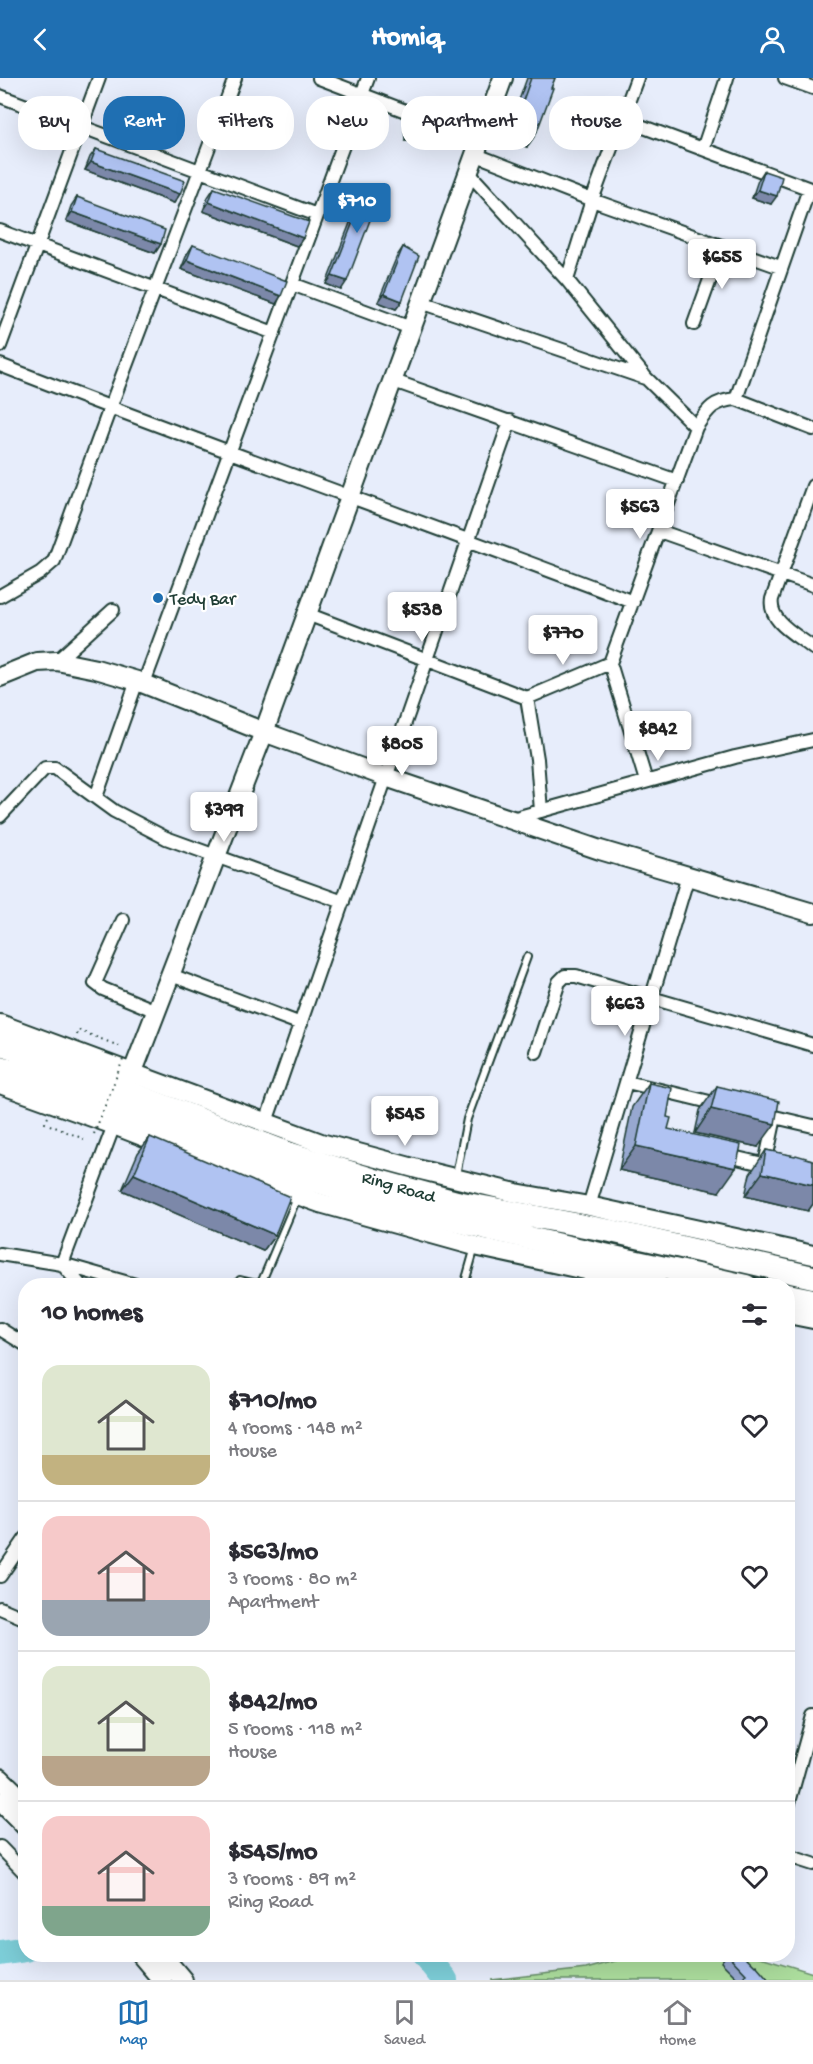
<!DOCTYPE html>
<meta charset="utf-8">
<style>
:root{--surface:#fff;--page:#f2f2f3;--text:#2b2b33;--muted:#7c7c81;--line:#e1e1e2;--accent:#1f6fb2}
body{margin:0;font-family:"Gochi Hand",sans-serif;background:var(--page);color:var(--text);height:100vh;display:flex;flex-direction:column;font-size:22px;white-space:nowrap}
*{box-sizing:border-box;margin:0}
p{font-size:20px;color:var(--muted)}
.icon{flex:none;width:33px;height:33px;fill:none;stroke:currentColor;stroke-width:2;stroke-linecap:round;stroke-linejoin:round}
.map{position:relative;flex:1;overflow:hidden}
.details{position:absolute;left:18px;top:1200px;width:777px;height:684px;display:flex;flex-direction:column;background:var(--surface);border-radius:24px;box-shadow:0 6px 24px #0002}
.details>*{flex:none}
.banner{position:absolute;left:18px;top:18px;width:777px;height:54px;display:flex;gap:12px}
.price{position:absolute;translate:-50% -51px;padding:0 14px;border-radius:6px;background:#fff;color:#222;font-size:20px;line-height:39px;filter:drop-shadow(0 2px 3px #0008)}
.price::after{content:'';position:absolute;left:50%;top:36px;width:18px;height:14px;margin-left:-9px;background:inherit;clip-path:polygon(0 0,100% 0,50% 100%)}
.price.current{background:var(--accent);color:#fff}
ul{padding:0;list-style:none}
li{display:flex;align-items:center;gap:18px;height:150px;padding:0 24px}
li+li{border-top:2px solid var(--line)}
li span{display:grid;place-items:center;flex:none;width:168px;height:120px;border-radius:18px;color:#555}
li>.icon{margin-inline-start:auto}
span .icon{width:72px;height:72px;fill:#fffc;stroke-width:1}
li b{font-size:26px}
h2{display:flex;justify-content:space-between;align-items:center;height:72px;padding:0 24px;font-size:26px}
.tag{padding:0 21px;border-radius:24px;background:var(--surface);box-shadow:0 6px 24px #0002;font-size:21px;line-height:54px}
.tag.current{background:var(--accent);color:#fff}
header{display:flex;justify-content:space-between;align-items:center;height:78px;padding:0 24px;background:var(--accent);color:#fff;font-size:27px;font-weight:800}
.tabs{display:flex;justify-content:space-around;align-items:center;height:84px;border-top:2px solid var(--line);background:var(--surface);font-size:16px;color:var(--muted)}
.tabs a{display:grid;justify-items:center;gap:3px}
.tabs .current{color:var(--accent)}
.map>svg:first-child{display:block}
.green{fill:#acdd9d;stroke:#668d68;stroke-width:1.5}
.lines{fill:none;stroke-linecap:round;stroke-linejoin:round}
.river{stroke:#7dced8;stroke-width:26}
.lane-casing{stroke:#1f3d34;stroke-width:10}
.street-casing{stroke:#1f3d34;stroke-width:16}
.secondary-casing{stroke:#1f3d34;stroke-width:22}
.highway-casing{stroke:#1f3d34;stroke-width:27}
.path{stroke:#1f3d34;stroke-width:2;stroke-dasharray:1.5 4.5;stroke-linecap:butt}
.lane{stroke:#fff;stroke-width:6}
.street{stroke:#fff;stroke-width:12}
.secondary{stroke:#fff;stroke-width:18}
.highway{stroke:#fff;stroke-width:22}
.path-bridge{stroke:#1f3d34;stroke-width:2;stroke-dasharray:1.5 4.5;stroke-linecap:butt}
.wall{fill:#97a8d0;stroke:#1f3d34;stroke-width:1.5}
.shaded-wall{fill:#7b88a9;stroke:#1f3d34;stroke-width:1.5}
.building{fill:#b0c3f2;stroke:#1f3d34;stroke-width:1.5}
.poi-dot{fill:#1f6fb2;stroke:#fff;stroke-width:2}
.labels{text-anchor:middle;stroke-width:4.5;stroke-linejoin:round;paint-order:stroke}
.poi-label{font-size:18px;fill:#1f3d34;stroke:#fff;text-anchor:start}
.street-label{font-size:18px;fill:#1f3d34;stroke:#fff}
</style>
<header><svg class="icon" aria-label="back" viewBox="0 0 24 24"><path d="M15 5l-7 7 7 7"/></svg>Homiq<svg class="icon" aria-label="person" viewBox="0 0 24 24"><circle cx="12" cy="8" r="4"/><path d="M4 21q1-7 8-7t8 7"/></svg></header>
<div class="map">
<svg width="813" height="1902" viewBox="0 0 813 1902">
<rect width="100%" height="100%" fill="#e7edfb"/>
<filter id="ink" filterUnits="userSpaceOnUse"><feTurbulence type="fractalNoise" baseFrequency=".0167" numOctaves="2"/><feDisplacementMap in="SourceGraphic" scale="12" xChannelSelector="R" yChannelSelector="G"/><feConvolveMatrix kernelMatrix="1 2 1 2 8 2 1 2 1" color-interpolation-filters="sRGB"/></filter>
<g filter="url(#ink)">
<path class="green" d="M641,1876l113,1 59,18v7h-322l95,-11z"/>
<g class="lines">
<path class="river" d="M0,1875l26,-4
M424,1876l21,26"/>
<defs>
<path id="lane" d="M456,1097l11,-56 60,-162
M240,1202l17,4 5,-3 35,-83
M464,1208l11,-39
M585,1208l4,-14"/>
<path id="street" d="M319,0l160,61
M785,0l28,10
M0,18l317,119
M622,41l191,71
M703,71l24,-71
M474,76l118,46 188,67
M468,94l99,108 79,98 50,49
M809,111l-73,210 77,30
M0,153l274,102
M567,202l25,-80 45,-122
M292,206l119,44
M421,224l224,76
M694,246l28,-78
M0,268l99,-268
M0,287c210,82 423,157 633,237
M391,302l286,101
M813,408l-41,113c-4,23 25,36 41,49
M659,453l154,54
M0,518l40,-23 14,-12 56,-153 125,-330
M307,536l220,84 83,-35
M57,583l56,-51
M144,605l224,-605
M527,620l10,61 4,52
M646,703l-36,-118 86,-236c12,-18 17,-26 40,-28
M96,719l41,-116
M0,738l45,-48h10l59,43 52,27 177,64
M512,741l223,-62 78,-17
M123,842l-28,63 8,6 53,22
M171,897l130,49
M536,974l23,-70 6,-6h11l237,69
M627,1004l95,23
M762,1036l51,12
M266,1044l244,-701
M724,1077l47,11
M765,1086l10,-47
M589,1128l99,-330
M0,1176l62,10 77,22
M62,1186l52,-139
M63,1187l18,21
M0,1251l26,16
M0,1498l26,-38
M0,1530l26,11
M788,1728l25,-90
M0,1769l26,27
M788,1778l25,8"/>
<path id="secondary" d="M0,599l37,-15 20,-1 39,8 41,12 127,51 122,45 214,73 213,63
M0,946l321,119 104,28 91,22 73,13 224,49
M132,996l132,-342 239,-654
M0,1006l114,41 144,56 62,22 155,43 184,40
M788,1236l25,5
M0,1700l26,25
M0,1723l26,26
M140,1876l22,26
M161,1876l22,26"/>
<path id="highway" d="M0,965l288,110 84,26 85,23 154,29 202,46
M0,989c114,38 224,87 338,121 134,41 271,67 408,98
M788,1217l25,5"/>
</defs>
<use href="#lane" class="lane-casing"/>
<use href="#street" class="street-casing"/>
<use href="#secondary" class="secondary-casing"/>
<use href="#highway" class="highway-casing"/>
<path class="path" d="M77,957l1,-5 41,16
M48,1039l-3,6 39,16"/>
<use href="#lane" class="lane"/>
<use href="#street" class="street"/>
<use href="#secondary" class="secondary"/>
<use href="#highway" class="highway"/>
<path class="path-bridge" d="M94,1056l30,-77"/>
</g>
<path class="wall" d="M527,0h28l-28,69 -22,-8z
M410,37l12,25 -17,1 -1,-17z
M325,38l10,27 -16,-1v-17z
M96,71l84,45 -6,9 -89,-33 5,-13z
M764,93l7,33 -19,-6 6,-18z
M367,108l-26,104 -15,-6 35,-89z
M214,110l89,50 -6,8 -94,-35 5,-14z
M77,119l84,47 -6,9 -89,-32 5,-15z
M193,167l83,59 -95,-35 6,-15z
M403,169l-1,54 -6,8 -18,-7 19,-46z
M649,1005l18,34 1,12 51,63 -100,-22 13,-63z
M717,1008l41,61 -63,-14 5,-23z
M150,1059l125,98 -12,16 -141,-61 16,-37z
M766,1072l47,10v44l-5,7 -63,-15 5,-22z
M727,1876l42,26h-30l-18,-18z"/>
<path class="shaded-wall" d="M514,48l22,8 -9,13 -22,-8z
M411,54h17l-6,8 -17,1z
M325,56h16l-6,9 -16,-1z
M91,84l89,32 -6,9 -89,-33z
M758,112l19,6 -6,8 -19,-6z
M209,124l94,36 -6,8 -94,-35z
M72,134l89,32 -6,9 -89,-32z
M187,182l94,36 -5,8 -95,-35z
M332,198l15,5 -6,9 -15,-6z
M384,216l18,7 -6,8 -18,-7z
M711,1031l64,15 -17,23 -63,-14z
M636,1068l100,22 -17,24 -100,-22z
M762,1095l51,12v19l-5,7 -63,-15z
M134,1096l141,61 -12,16 -141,-61z"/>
<path class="building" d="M531,0h24l-4,10h2l-17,46 -22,-8z
M410,37h11l6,2 1,15h-17z
M325,38h18l1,12 -3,6h-16z
M96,71l89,32 -5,13 -89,-32z
M764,93l18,6 -5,19 -19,-6z
M367,108l14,5 -34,90 -15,-5z
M214,110l95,34 -6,16 -94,-36z
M77,119l88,33 -4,14 -89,-32z
M193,167l94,36 -6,15 -94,-36z
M403,169l16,9 -17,45 -18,-7z
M649,1005l23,5 -5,29 4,1 -3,11 73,16 -5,23 -100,-22z
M717,1008l62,15 -4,23 -64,-15z
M150,1059l140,60 -15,38 -141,-61z
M766,1072l29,6 1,-1 17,5v25l-51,-12z
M727,1876h16l12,12 1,-1 13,15h-21l-4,-4 2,-2z"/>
</g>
<circle class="poi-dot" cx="158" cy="520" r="6"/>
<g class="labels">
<g class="poi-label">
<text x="170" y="526">Tedy Bar</text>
</g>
<g class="street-label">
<text transform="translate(399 1108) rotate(16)" y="6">Ring Road</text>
</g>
</g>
</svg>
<b class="price current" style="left:357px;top:156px">$710</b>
<b class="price" style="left:722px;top:212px">$655</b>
<b class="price" style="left:640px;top:462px">$563</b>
<b class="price" style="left:422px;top:565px">$538</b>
<b class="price" style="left:563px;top:588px">$770</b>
<b class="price" style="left:658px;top:684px">$842</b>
<b class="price" style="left:402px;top:699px">$805</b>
<b class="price" style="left:224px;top:765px">$399</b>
<b class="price" style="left:625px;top:959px">$663</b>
<b class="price" style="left:405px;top:1069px">$545</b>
<div class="banner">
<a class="tag">Buy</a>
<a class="tag current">Rent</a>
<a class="tag">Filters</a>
<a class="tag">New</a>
<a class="tag">Apartment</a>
<a class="tag">House</a>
</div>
<section class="details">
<h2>10 homes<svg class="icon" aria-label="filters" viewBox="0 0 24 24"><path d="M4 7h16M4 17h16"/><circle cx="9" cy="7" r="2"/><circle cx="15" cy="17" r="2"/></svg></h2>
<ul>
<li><span style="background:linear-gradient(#dfe7d0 75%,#c2b280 0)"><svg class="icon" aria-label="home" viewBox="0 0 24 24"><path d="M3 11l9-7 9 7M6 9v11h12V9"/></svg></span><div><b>$710/mo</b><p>4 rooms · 148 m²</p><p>House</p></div><svg class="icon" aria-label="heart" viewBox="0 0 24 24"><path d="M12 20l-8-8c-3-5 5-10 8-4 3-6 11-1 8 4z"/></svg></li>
<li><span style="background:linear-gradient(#f6c9c9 70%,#9aa5b1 0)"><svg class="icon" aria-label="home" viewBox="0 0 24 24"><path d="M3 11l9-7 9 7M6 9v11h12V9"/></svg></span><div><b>$563/mo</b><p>3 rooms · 80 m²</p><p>Apartment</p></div><svg class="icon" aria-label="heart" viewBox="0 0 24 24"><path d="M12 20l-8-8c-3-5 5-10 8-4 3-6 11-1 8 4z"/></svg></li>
<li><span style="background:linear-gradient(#dfe7d0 75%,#b9a48a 0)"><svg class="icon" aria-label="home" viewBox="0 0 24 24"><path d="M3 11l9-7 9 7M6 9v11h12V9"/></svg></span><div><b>$842/mo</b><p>5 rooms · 118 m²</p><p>House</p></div><svg class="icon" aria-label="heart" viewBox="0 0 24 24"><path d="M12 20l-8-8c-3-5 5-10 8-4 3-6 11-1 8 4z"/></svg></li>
<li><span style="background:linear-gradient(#f6c9c9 75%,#7fa58c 0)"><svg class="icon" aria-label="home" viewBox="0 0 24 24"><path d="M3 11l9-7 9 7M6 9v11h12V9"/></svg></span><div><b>$545/mo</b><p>3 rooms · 89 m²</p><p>Ring Road</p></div><svg class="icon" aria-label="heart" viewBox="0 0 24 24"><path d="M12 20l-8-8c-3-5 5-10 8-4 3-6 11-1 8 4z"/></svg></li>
</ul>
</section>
</div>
<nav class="tabs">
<a class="current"><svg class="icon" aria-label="map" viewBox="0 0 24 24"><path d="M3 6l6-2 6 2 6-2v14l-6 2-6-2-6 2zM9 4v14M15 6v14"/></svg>Map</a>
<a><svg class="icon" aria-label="saved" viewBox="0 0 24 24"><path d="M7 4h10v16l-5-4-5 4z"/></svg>Saved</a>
<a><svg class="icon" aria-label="home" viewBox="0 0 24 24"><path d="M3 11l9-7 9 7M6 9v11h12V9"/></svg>Home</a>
</nav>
